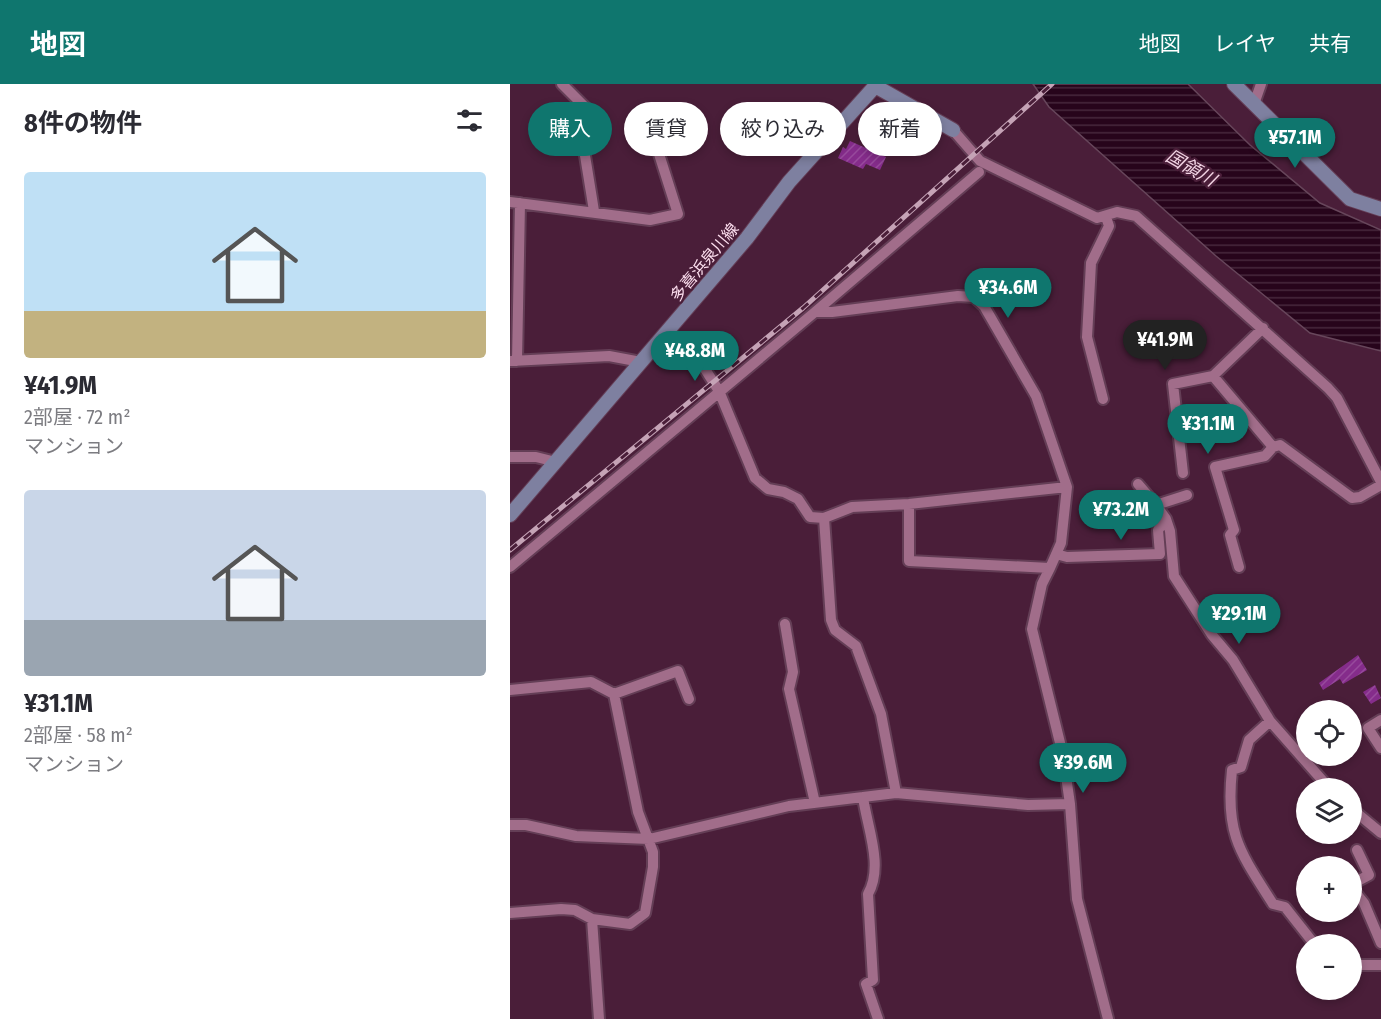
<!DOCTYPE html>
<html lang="ja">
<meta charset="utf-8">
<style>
:root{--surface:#fff;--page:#f2f2f3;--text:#2b2b33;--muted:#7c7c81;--accent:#0f766e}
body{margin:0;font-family:"Fira Sans Condensed","Noto Sans JP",sans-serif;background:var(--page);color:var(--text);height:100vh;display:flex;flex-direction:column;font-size:22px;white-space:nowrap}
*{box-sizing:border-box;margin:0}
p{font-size:20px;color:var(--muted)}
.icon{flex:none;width:33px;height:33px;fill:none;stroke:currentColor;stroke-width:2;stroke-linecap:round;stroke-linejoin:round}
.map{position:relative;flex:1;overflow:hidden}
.side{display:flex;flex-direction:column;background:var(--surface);width:510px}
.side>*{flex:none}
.guide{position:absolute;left:18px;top:18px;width:570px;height:54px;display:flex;gap:12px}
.controls{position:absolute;left:786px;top:616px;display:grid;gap:12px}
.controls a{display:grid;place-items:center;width:66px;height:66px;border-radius:50%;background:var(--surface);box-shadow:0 3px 9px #0003;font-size:30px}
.price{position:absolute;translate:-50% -51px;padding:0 14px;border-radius:21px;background:var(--accent);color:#fff;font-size:20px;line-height:39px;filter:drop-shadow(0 2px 3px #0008)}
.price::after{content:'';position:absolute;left:50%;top:36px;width:18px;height:14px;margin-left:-9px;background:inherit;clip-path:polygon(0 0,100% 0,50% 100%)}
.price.selected{background:#222;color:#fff}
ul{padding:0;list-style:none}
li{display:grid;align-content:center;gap:12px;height:318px;padding:0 24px}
li span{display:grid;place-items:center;height:186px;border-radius:6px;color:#555}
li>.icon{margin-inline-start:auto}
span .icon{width:108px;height:108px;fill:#fffc;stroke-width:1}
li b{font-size:26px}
h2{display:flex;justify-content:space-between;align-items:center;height:72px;padding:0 24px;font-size:26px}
.pill{padding:0 21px;border-radius:27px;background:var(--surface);box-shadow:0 3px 9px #0003;font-size:21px;line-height:54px}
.pill.selected{background:var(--accent);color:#fff}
header{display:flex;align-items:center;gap:36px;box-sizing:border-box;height:84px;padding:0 30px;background:var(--accent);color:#fff}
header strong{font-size:28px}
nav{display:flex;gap:33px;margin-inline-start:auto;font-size:21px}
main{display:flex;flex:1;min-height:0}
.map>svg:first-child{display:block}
.water{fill:url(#water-rules);stroke:#67465b;stroke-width:1.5}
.building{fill:url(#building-hatch)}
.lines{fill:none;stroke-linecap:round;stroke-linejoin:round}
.street-casing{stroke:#643e56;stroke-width:14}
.secondary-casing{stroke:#643e56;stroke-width:16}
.street{stroke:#a16d8a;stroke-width:10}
.secondary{stroke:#7e80a0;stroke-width:14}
.rail-casing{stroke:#c5a3b6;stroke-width:5}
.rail{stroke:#4a1e39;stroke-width:3;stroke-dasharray:9;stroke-linecap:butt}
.labels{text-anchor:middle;stroke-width:4.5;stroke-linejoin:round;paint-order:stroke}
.street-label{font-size:16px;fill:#fddfef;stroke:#4a1e39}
.water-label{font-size:18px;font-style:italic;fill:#f2d4e4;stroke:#4a1e39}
</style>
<header>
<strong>地図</strong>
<nav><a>地図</a><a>レイヤ</a><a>共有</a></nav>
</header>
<main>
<section class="side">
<h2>8件の物件<svg class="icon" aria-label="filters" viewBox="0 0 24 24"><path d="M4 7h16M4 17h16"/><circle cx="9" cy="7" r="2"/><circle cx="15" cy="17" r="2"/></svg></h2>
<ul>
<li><span style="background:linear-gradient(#bfe0f5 75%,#c2b280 0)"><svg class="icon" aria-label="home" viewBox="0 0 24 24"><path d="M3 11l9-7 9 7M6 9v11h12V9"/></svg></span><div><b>¥41.9M</b><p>2部屋 · 72 m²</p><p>マンション</p></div></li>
<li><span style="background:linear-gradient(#c9d6e8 70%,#9aa5b1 0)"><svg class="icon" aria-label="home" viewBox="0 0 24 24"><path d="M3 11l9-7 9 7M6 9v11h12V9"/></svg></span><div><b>¥31.1M</b><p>2部屋 · 58 m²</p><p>マンション</p></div></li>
</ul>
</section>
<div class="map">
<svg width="871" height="935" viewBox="0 0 871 935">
<defs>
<pattern id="water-rules" width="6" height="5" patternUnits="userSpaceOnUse" patternTransform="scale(1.5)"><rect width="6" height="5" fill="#27041b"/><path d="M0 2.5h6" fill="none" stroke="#47283c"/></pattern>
<pattern id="building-hatch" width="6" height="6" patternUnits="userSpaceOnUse" patternTransform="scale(1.5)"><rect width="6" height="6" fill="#852c8b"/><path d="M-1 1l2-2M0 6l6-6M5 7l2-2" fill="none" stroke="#974a9c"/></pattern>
</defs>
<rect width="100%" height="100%" fill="#4a1e39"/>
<path class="water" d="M523,0h155l62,61 70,58 61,27v121l-71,-18 -94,-77 -167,-149z"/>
<path class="building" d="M340,57l36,16 -6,13 -14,-6 -3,5 -25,-11 5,-11 3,2z
M848,571l9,15 -24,14 -3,-5 -17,11 -4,-7z
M865,601l6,13 -10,6 -8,-12z"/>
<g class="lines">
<defs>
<path id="street" d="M52,0l41,41 -21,12 12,74
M744,20l7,-20
M443,46l27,31 117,57 20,-6 19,4 192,172 9,10 44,84
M0,118l140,18 28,-6 -25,-79
M305,228l164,-140
M143,264l11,7h32l23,36 36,87 13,11 16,3 14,7 12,18 14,1 28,-11 57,-3 158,-17
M1,277l98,-5 32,6
M7,277l3,-158
M703,292l60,71 -8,9 -50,11 19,63 -4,5 9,32
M593,315l-16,-62 4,-74 18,-37 -3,-9
M763,363l7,-2 72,53 8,-1 21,-12
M0,373h26l20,5
M673,389l-10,-89 40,-8 50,-48
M628,400l18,21 31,-10
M646,421l10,14 4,12 4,45 38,59 21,25 37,61 60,68
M314,434l7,102 4,10 21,16 25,68 15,79
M546,470l11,3 93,-3 -2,-24 8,-11
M0,483l305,-255h17l126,-16 16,1 10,9 52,90 31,91 -6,56 -11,25 -141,-7v-57
M540,484l-8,16 -10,45 31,126 7,49 7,95 31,120
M275,540l8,48 -4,17 26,114
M0,606l81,-8 23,12
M871,636l-13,8 13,20
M760,637l-21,19 -8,27 -9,3c-7,64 8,82 41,134l12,3 30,38
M353,713c4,30 21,69 5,97l5,86 -7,4 12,35
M842,725l29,24
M0,741h16l50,11 73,3 140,-33 107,-13 132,12 42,-1
M842,800l17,-9 -12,-25
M842,804l12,15 17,40
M0,829l51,-4 14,1 17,9 38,5 15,-11 8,-46v-15l-15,-40 -24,-118 64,-23 11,28
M82,835l7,100
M842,881h29"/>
<path id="secondary" d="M724,0l116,115 31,10
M365,2l78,44
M0,431l237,-277 42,-56 88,-98"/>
</defs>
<use href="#street" class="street-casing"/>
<use href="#secondary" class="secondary-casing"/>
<use href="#street" class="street"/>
<use href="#secondary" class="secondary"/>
<defs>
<path id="rail" d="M0,466l293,-242 249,-224"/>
</defs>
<use href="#rail" class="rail-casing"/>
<use href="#rail" class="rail"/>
</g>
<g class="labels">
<g class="street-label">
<text transform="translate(194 178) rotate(-50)" y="6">多喜浜泉川線</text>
</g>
<g class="water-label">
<text transform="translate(681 84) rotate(30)" y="6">国領川</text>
</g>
</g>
</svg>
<div class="controls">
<a><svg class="icon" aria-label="locate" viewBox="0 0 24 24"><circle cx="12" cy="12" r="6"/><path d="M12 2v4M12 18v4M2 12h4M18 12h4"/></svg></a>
<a><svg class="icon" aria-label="layers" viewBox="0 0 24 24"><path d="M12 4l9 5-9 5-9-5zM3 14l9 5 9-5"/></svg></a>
<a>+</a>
<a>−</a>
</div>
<b class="price" style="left:785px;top:85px">¥57.1M</b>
<b class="price" style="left:498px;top:235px">¥34.6M</b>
<b class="price selected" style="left:655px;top:287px">¥41.9M</b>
<b class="price" style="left:185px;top:298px">¥48.8M</b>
<b class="price" style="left:698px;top:371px">¥31.1M</b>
<b class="price" style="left:611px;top:457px">¥73.2M</b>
<b class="price" style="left:729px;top:561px">¥29.1M</b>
<b class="price" style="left:573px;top:710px">¥39.6M</b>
<div class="guide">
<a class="pill selected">購入</a>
<a class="pill">賃貸</a>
<a class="pill">絞り込み</a>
<a class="pill">新着</a>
</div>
</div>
</main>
